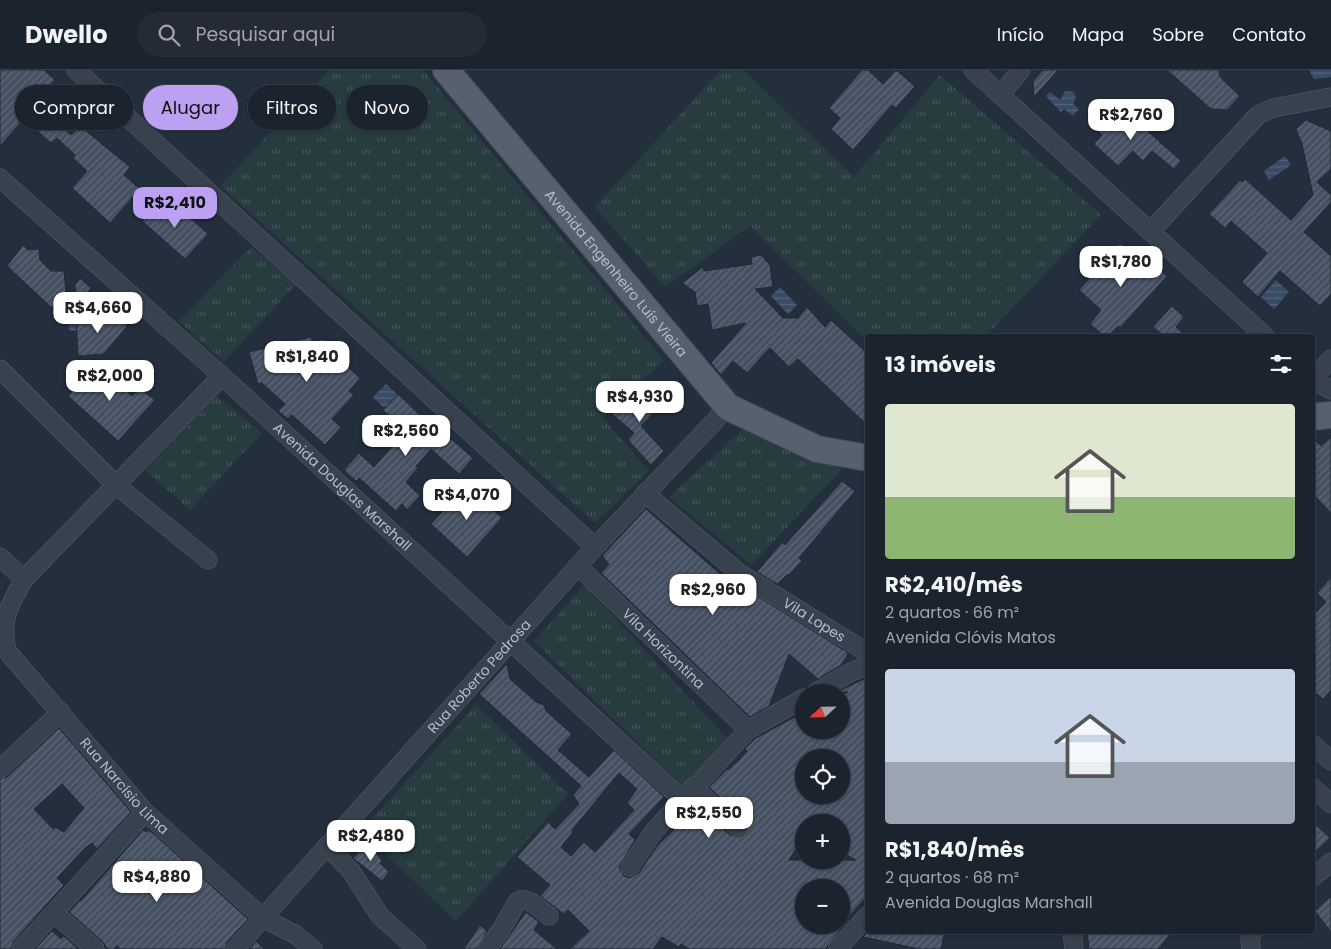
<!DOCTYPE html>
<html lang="pt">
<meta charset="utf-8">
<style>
:root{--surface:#1b232e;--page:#242b36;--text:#f1f3f6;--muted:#a0a4aa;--line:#39404a;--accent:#bca0f2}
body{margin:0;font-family:Poppins,sans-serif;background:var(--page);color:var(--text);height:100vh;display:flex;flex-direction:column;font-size:19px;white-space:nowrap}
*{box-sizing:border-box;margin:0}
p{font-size:16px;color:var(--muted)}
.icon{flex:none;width:28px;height:28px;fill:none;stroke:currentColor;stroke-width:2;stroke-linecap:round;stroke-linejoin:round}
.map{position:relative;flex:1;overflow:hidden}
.sheet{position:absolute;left:865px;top:264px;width:450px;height:600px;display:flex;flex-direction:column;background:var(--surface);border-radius:5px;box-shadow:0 1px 4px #0004,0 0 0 1px var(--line)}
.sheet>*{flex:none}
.hud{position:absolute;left:15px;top:15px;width:475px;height:45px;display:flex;gap:10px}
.needle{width:32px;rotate:248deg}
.buttons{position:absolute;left:795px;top:614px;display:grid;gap:10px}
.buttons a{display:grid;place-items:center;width:55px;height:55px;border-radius:50%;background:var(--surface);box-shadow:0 1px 4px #0004,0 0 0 1px var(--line);font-size:25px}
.price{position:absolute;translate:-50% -42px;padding:0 11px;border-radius:10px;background:#fff;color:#222;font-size:16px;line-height:32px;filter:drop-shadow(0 1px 2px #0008)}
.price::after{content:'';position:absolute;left:50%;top:30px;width:15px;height:11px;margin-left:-8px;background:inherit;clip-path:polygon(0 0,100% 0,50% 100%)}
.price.current{background:var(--accent);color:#111}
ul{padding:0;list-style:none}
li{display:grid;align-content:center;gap:10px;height:265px;padding:0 20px}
li span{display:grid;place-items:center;height:155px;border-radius:5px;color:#555}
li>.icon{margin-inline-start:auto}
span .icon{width:90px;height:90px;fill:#fffc;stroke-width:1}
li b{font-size:21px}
h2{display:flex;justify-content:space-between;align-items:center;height:60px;padding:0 20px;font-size:21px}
.pill{padding:0 18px;border-radius:22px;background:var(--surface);box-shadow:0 1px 4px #0004,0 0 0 1px var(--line);font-size:18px;line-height:45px}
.pill.current{background:var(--accent);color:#111}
header{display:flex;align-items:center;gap:30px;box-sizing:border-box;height:70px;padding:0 25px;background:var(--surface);border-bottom:1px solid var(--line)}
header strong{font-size:24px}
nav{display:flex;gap:28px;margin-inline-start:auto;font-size:18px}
.search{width:350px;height:45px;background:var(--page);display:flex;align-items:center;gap:12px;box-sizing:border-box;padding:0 18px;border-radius:28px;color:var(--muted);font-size:19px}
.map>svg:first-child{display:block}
.grass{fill:url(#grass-tufts)}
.water{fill:url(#water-rules)}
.building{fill:url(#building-hatch);stroke:#1f2835;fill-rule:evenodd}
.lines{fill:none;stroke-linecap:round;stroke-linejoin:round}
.minor-casing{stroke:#565f6c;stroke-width:19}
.primary-casing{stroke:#414a57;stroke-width:28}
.minor{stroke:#38414e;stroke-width:18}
.primary{stroke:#56606e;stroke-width:26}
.labels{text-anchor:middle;stroke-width:4.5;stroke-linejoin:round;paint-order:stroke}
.street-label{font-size:14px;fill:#b4bcc9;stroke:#1d2633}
</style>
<header>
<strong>Dwello</strong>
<div class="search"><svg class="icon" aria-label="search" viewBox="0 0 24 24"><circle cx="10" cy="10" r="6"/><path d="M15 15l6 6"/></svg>Pesquisar aqui</div>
<nav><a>Início</a><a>Mapa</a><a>Sobre</a><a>Contato</a></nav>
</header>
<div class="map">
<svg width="1331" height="879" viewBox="0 0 1331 879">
<defs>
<pattern id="grass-tufts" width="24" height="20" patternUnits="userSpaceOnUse" patternTransform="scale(1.25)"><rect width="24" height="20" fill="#263c3f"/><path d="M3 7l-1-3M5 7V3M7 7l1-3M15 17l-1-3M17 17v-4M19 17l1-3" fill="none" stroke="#435659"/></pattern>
<pattern id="water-rules" width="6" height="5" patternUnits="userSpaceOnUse" patternTransform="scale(1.25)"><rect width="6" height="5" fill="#394c67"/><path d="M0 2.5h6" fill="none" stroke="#53647b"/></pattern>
<pattern id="building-hatch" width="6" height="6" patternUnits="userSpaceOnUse" patternTransform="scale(1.25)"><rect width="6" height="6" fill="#455162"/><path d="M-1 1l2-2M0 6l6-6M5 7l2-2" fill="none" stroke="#5d6877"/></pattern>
</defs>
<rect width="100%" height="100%" fill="#242f3e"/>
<path class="grass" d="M329,0h94l241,290 -61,58 46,53 -54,52 -375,-337z
M721,0h22l111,107 86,-102 161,140 -115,121h-118l-1,5 -117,-115 -85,61 -70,-80z
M251,177l45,37 -72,78 -45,-41z
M217,326l45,37 -72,77 -45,-40z
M743,359l99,40 -91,96 -82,-68z
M584,515l143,153 -45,48 -148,-145z
M476,635l92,89 -112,127 -95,-90z"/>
<path class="water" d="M1309,0h22v7l-17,2z
M1065,21l8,1 3,4 -3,8 6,5 -6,7 -9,-7 -3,3 -15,-16 4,-4 10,8z
M72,38l12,12 -9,9 -13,-11z
M1285,86l6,9 -22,15 -5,-9z
M1276,210l13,12 -15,17 -13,-12z
M780,217l17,18 -9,9 -17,-18z
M68,241h22l-1,10 -10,10 -10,-1z
M386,314l13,12 -12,11h-4l-10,-10z"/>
<path class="building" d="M0,0h44l11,10 -5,5 10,10 -15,16 26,24 9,-9 50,41 -6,8 16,14 -30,34 -38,-35 15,-17 -14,-13 2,-3 -18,-17 -6,5 -27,-24 -24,27z
M862,0h6l15,14 13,-14 19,16 -19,22 -4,-3 -39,45 -22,-21 9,-11 -11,-10z
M1043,0h15l-24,27 -1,-16z
M1167,0h53l-1,5 4,5 17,16 -13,14 -16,-1z
M1121,37l60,54 -7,8 -22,-18 -9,10 -10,-10 -15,15 -24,-22 8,-9 -3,-3z
M1306,50l25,11v38l-14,13 14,13v7l-27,30 27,24v38l-11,12 -40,-35 -22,26 -16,-15 25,-29 -36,-32 -6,7 -16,-14 31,-34 2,2 3,-3 46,41 22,-25 -11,-51 -6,-15z
M160,131l11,10 5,-6 32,29 -23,25 -43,-38z
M1120,173l19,17 4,-5 24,21 -47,52 -2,-2 -10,10h-4l-14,-12 11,-14 -22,-20z
M23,175l5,5 11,-1 1,11 11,11h13l2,22 -14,15 -45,-42z
M761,185l9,10 3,22 -18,2 28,29h15l9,-11 18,20 6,-7 37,34v72l-70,-67 -9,8 -19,-19 -23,25 -14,-12 -12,14 -10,-12 35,-40 -34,7 -4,-26 -11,2 -2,-14 -13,-9 21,-16 1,4 48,-7 -1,-7z
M80,208l11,10 -15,17 -1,-20z
M1172,236l12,11 -8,10 10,9h-22l-11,-9z
M120,245l7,11 -23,28 -26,2 -2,-39z
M311,267l2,5 10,-3 2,7 35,32 -11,13 5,4 -22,24 9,8 -16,18 -33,-30 -4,4 -10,-8 7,-7 -23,-21 -4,1 -9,-32z
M97,293l35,33 7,-8 16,12 -37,41 -50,-45z
M638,316l22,20 -19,20 23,25 -13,14 -23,-25 6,-7 -22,-19z
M398,324l49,47 3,-3 23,20 -14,16 -28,-25 -15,17 2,2 -12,14 14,14 -13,14 -5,-6 -6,7 -37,-33 -3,3 -12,-11 15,-17 15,14 32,-36 -23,-21z
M1312,367l9,9 10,-9v76l-19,-20z
M842,411l13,10 -56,67 3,3 -13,14 -1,-1 -11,10 -20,-12 25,-30 3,3z
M466,416l36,32 -35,39 -36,-33z
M646,439l82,72 2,-2 117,73 1,2 -7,11 -23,14 -29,-25 -20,52 -19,11 -149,-144 8,-9 -7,-8z
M1331,507v113l-8,9 -11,-9v-73l14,-15 -9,-9z
M507,594l3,15 26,23 8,3 2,6 26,23 -14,16 31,27 25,-27 50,47 -35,37 6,6 -16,27 5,9 6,2 9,-5 18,-27 26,-25 12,-18 35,32 10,2 4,-3 3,-5 -3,-9 -35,-33 18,-18 1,1 11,-10 8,-9 -2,-2 11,-11 48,-26v18h37v-34l7,-4h-11l31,-15v218l-27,30v-37h-37v37h40l-19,24h-136l-8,-5 -2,3 -17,-10 -9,12h-83l19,-18 -21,-21 -4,4 -24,-18 10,-11 -33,-28 31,-35 7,7 24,-25 -6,-9 8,-9 -102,-92zM804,688h37v37h-37zM619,703l18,16 -10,14 7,7 -39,42 -11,-10 -13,14 -10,-9 12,-15 -1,-2zM804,752h37v30l15,8h-67l15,-24z
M59,658l72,84 -34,37 -5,-6 -7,5 -28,30 7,7 -51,57 -2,7h-11v-170l7,-2zM62,714l22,24 -20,24 -9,-5 -2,2 -19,-20z
M1312,751l18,17 -18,17z
M143,760l3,2 2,-2 6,4 94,85 -21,23 -2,7h-105l-3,-4 -3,4h-6l-6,-8 -33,-29 11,-12 1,1z
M366,774l10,9 6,8 -2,2 9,9 -7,9 -29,-23z
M1331,826v36l-16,-21z
M526,842l13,10 -5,8 23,19h-57z
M480,855l7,6 -10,18h-13z
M52,861l9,8 3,-3 14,13h-43z
M868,861h77l-4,18h-22l-56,-12z
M1087,861h86l-15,18h-69z
M256,871l8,8h-15z"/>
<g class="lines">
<defs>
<g id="minor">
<path d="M76,0l519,477"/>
<path d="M973,0l292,266"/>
<path d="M1000,25l21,-25"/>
<path id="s1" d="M0,108l222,198 460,423"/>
<path d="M1151,161l107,-116 15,-7 58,-11"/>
<path d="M0,299l116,116 92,75"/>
<path id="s2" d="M222,306l-198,203c-15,28 -24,39 -17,72l138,161 118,106 33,17 17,14"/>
<path d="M1312,309l19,-20"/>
<path d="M1312,309l19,11"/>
<path id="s3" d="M645,423l94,80 129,80"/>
<path d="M0,487l24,22"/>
<path id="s4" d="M578,496l170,164"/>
<path d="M816,622l35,-20 17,-7"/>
<path d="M1312,674l19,17"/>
<path d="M0,699l61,-57"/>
<path d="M693,717l44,40"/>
<path d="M1312,717l19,17"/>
<path d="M327,776l24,25 29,45 37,33"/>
<path d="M630,797l24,-36 94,-101 56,-32"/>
<path d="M1312,808l19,-16"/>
<path d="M54,843l41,36"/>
<path d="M1072,861l2,18"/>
<path d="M21,879l124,-137"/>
<path id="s5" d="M235,879l360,-402 133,-140"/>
<path d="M487,879l14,-19 16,-28c10,-8 23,8 32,14"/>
<path d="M837,879l31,-34"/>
<path d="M1251,879l-1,-10 3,-8"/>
</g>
<g id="primary">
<path id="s6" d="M446,0l282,337 89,42 51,9"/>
<path d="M1312,347l19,-2"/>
</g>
</defs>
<use href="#minor" class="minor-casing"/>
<use href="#primary" class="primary-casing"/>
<use href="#minor" class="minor"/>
<use href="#primary" class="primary"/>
</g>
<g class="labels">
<g class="street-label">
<text dy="5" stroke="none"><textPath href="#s6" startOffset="265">Avenida Engenheiro Luís Vieira</textPath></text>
<text dy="5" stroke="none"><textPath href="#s1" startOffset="461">Avenida Douglas Marshall</textPath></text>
<text dy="5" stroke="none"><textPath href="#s3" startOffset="212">Vila Lopes</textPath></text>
<text dy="5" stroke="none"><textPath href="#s4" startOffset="119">Vila Horizontina</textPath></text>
<text dy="5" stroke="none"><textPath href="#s5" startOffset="366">Rua Roberto Pedrosa</textPath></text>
<text dy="5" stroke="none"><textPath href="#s2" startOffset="539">Rua Narcísio Lima</textPath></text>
</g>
</g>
</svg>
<div class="buttons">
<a><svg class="needle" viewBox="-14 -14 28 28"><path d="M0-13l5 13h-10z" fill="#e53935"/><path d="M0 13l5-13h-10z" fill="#a0a4aa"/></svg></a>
<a><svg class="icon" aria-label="locate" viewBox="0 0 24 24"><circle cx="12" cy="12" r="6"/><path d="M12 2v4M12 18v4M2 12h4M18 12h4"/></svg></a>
<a>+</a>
<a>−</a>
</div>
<b class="price" style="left:1131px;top:71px">R$2,760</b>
<b class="price current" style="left:175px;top:159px">R$2,410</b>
<b class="price" style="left:1121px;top:218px">R$1,780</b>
<b class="price" style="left:98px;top:264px">R$4,660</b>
<b class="price" style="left:307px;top:313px">R$1,840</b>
<b class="price" style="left:110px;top:332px">R$2,000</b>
<b class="price" style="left:640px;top:353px">R$4,930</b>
<b class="price" style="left:406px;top:387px">R$2,560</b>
<b class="price" style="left:467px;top:451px">R$4,070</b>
<b class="price" style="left:713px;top:546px">R$2,960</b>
<b class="price" style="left:709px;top:769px">R$2,550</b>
<b class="price" style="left:371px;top:792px">R$2,480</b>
<b class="price" style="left:157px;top:833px">R$4,880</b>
<div class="hud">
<a class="pill">Comprar</a>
<a class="pill current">Alugar</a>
<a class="pill">Filtros</a>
<a class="pill">Novo</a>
</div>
<section class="sheet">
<h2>13 imóveis<svg class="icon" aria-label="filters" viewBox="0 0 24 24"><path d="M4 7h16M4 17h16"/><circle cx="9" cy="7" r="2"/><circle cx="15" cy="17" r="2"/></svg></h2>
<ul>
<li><span style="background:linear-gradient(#dfe7d0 60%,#8fb573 0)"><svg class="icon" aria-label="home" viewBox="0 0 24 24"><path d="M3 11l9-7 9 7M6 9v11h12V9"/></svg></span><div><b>R$2,410/mês</b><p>2 quartos · 66 m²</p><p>Avenida Clóvis Matos</p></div></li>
<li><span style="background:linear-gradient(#c9d6e8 60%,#9aa5b1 0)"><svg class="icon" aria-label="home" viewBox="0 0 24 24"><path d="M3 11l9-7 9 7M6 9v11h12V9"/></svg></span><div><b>R$1,840/mês</b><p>2 quartos · 68 m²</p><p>Avenida Douglas Marshall</p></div></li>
</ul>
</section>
</div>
